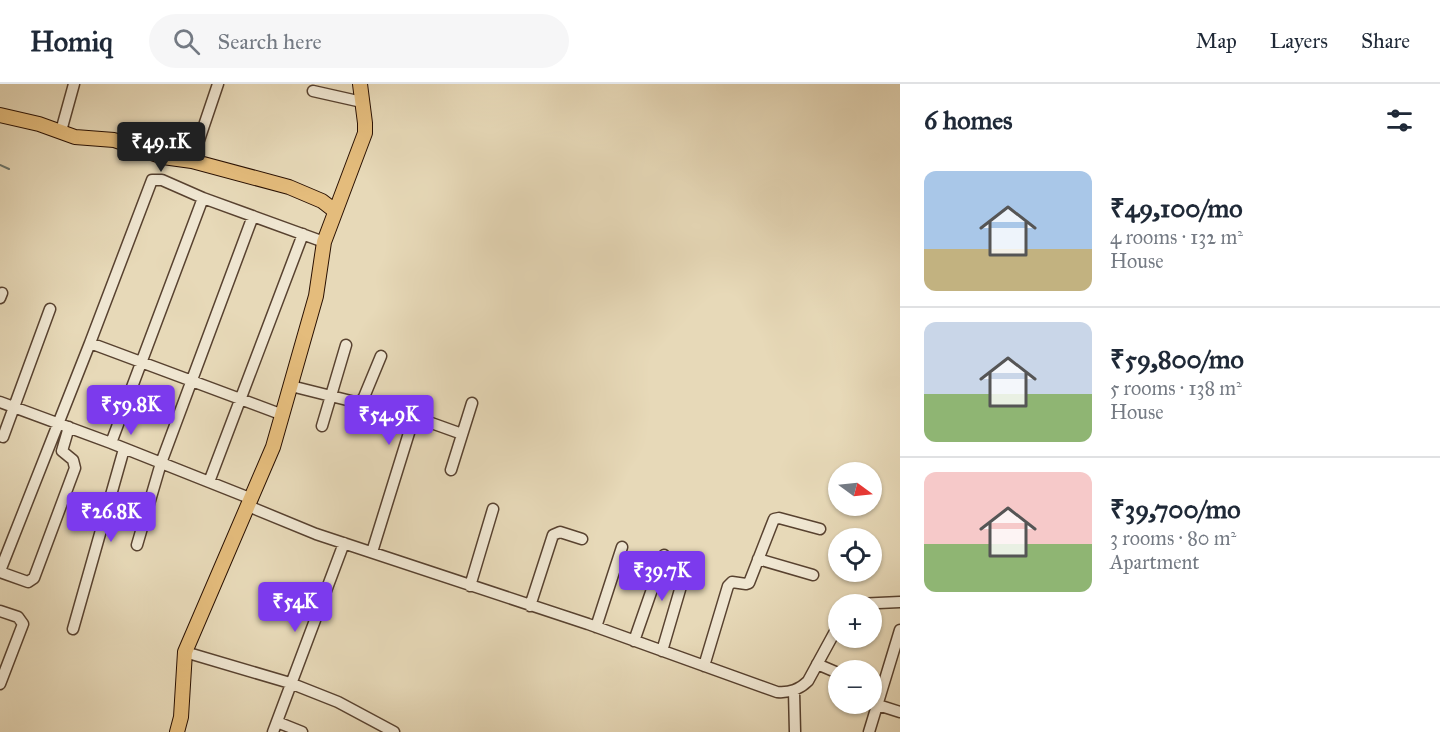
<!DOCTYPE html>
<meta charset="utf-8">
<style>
:root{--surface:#fff;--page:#f6f6f7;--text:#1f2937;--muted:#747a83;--line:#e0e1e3;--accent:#7c3aed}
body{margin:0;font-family:"IM FELL Great Primer",serif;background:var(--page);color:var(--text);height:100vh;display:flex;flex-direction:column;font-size:22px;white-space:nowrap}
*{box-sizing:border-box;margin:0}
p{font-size:20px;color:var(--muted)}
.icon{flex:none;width:33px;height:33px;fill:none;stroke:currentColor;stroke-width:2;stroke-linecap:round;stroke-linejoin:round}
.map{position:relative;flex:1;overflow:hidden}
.sheet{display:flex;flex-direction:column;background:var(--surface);width:540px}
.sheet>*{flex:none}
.needle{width:39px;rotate:105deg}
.tools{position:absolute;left:828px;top:378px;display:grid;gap:12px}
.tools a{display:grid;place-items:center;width:54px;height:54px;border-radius:50%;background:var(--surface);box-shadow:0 2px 4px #0004;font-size:30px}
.price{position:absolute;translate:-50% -51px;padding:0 14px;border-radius:6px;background:var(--accent);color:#fff;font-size:20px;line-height:39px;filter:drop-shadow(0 2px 3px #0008)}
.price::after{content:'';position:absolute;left:50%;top:36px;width:18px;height:14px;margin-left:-9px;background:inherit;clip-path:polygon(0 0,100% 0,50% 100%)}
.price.current{background:#222;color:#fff}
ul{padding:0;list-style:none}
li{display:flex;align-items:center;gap:18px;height:150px;padding:0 24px}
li+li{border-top:2px solid var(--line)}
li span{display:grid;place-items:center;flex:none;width:168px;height:120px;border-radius:12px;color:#555}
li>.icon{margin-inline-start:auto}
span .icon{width:72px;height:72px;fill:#fffc;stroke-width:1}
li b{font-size:26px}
h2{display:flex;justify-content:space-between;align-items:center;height:72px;padding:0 24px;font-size:26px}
header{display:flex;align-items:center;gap:36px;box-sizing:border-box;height:84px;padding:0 30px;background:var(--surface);border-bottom:2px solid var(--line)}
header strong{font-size:28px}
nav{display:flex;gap:33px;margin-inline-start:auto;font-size:21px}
.search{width:420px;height:54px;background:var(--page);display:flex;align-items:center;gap:15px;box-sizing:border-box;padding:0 21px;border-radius:33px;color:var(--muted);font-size:22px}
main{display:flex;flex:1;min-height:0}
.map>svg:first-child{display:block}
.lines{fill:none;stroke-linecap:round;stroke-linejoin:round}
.stream{stroke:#6b766c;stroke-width:2}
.minor-casing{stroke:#584230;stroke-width:13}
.major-casing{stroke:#291002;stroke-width:16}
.minor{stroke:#efe6d1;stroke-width:10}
.major{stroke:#e4bc7c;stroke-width:14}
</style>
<header>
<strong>Homiq</strong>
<div class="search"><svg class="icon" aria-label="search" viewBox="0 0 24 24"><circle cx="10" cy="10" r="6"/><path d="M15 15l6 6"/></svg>Search here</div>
<nav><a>Map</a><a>Layers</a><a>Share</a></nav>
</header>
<main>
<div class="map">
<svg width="900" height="648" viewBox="0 0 900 648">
<rect width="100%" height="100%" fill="#e7d9b8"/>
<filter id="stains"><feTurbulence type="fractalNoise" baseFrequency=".00333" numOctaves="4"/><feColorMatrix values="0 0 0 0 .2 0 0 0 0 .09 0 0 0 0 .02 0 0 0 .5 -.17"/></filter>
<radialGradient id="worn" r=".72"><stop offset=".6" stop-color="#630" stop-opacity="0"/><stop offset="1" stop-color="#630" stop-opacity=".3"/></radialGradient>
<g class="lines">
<path class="stream" d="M0,81l9,4"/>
<defs>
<path id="minor" d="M313,7l49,11
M61,47l13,-47
M192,77l26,-77
M0,214l2,-5
M90,259l62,-163h10l41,18 121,44
M291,302l64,16h5l4,-5 17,-41
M0,318l111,41 141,56
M322,342l24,-81
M3,353l47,-128
M111,359l92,-245
M451,386l21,-67
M209,398l94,-248
M248,422l68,28 272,90 189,68c13,1 22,-2 31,-11l30,-55
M137,461l24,-82 92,-247
M372,468l41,-132h10l39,14
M758,475l55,16
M0,487l90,-228 193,72
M0,488l28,10 6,-4 41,-110 -2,-8 -11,-9 7,-24
M470,502l23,-77
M857,520l43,-2
M530,522l23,-71 7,-3 22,7
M0,527l18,6 5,7 -23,60
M596,543l26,-80
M73,545l51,-180
M634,557l30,-86
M662,567l27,-92
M185,568l105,31 48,19 56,30
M817,580l21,9
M704,582l24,-80 4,-4 14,2 3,-1 25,-64 5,-1 41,11
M794,607l1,41
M878,621l22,7
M277,638l25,10
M273,648l71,-189
M869,648l31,-102"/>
<path id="major" d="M0,31l39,9 36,13 39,3 49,17 29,4 97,26 33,14 13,10
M177,648l4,-15 4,-65 88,-205 43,-151 8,-54 41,-109v-10l-5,-39"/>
</defs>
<use href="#minor" class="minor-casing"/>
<use href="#major" class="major-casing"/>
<use href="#minor" class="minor"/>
<use href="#major" class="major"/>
</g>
<rect width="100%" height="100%" filter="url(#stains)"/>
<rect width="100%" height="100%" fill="url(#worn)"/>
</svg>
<div class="tools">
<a><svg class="needle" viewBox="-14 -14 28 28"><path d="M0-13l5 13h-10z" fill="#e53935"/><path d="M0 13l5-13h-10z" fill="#747a83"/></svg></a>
<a><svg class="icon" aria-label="locate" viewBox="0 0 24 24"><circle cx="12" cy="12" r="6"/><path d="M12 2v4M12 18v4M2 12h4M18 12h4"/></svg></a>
<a>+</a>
<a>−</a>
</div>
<b class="price current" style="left:161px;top:89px">₹49.1K</b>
<b class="price" style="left:131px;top:352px">₹59.8K</b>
<b class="price" style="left:389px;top:362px">₹54.9K</b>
<b class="price" style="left:111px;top:459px">₹26.8K</b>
<b class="price" style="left:662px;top:518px">₹39.7K</b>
<b class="price" style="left:295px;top:549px">₹54K</b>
</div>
<section class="sheet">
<h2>6 homes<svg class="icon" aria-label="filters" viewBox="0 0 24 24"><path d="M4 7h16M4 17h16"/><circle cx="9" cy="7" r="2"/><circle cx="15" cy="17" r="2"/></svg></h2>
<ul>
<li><span style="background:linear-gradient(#a9c7e8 65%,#c2b280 0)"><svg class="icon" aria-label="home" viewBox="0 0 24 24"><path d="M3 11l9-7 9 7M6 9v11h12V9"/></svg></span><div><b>₹49,100/mo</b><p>4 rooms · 132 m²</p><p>House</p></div></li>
<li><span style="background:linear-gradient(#c9d6e8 60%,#8fb573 0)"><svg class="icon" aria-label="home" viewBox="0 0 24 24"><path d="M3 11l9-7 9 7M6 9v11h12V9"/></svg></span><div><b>₹59,800/mo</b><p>5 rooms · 138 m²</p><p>House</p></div></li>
<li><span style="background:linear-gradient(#f6c9c9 60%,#8fb573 0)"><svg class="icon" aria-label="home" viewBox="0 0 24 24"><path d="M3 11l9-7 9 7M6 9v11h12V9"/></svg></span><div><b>₹39,700/mo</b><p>3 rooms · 80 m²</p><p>Apartment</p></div></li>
</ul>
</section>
</main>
